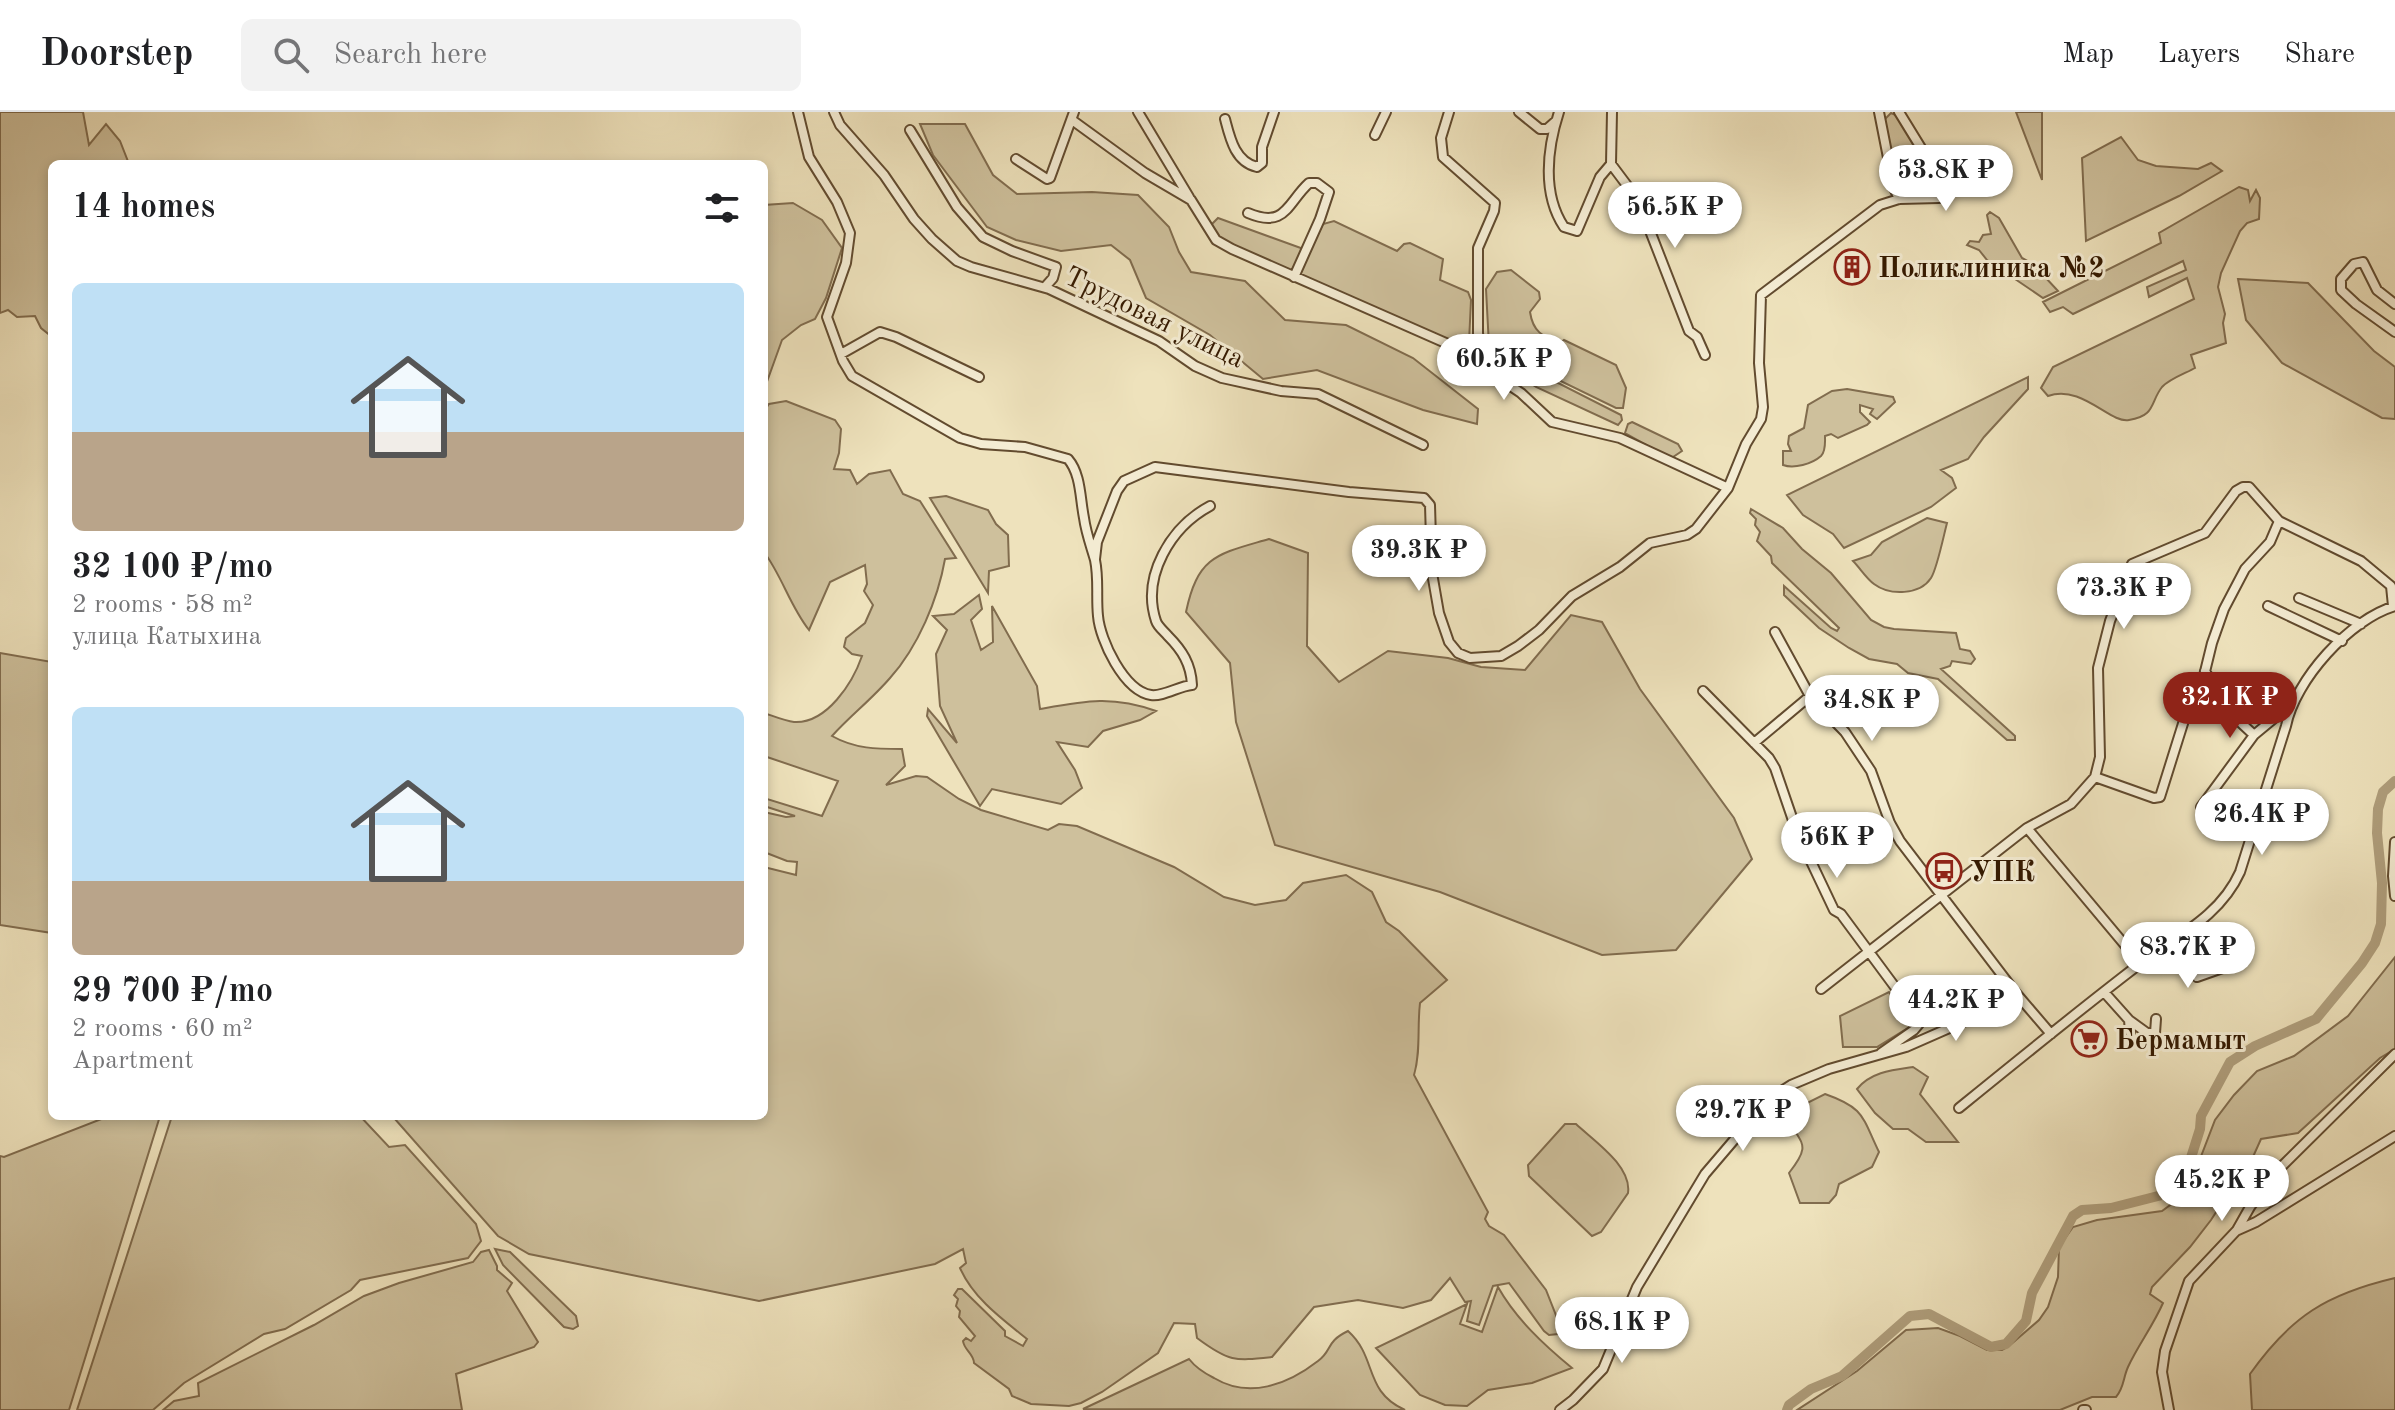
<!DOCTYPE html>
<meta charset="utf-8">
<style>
:root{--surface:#fff;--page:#f2f2f2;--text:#202124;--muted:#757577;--line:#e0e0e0;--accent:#8f2418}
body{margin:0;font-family:"Old Standard TT",serif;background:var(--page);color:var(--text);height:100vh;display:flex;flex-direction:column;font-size:30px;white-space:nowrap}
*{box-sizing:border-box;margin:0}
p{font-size:26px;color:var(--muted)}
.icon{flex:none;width:44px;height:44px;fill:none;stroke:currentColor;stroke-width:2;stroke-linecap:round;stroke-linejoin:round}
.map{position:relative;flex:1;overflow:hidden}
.drawer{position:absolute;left:48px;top:48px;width:720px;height:960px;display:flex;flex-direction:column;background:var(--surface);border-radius:12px;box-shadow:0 4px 12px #0003}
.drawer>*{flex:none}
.price{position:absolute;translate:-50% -68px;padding:0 18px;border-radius:28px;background:#fff;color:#222;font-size:26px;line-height:52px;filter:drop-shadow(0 2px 4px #0008)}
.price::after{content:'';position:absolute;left:50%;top:48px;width:24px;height:18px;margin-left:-12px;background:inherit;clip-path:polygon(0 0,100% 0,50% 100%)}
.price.active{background:var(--accent);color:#fff}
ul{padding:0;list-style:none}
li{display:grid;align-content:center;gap:16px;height:424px;padding:0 24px}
li span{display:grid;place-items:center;height:248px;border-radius:12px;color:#555}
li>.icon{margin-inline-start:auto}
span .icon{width:144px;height:144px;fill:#fffc;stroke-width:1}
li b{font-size:34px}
h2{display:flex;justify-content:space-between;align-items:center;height:96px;padding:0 24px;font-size:34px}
header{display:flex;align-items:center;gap:48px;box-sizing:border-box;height:112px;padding:0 40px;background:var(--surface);border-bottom:2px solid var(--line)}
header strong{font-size:38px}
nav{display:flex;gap:44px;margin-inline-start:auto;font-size:28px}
.search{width:560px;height:72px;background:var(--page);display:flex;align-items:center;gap:20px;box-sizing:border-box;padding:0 28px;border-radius:12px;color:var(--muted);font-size:30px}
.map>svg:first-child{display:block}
.green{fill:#cec09c;stroke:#816c4e;stroke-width:2}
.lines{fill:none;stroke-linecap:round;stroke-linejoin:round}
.river{stroke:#af9e7c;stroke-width:10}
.minor-casing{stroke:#624b2f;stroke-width:12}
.minor{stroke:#f4ecd3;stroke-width:8}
.labels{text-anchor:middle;stroke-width:6;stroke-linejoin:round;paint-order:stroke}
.poi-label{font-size:28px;font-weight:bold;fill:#341900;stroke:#f4ecd3;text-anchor:start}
.street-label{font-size:28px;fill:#341900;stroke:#f4ecd3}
</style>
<header>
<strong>Doorstep</strong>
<div class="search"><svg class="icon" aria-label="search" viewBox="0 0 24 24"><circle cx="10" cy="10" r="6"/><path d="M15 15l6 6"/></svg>Search here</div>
<nav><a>Map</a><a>Layers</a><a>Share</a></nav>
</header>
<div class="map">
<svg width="2395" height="1298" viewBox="0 0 2395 1298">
<rect width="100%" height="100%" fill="#eee2bc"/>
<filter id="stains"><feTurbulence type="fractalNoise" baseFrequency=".0025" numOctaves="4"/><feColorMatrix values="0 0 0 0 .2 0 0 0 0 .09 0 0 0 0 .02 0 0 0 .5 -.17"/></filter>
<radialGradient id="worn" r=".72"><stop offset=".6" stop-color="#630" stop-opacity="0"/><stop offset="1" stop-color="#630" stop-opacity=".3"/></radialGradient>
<path class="green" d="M0,0h83l6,33 17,-21 14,17 9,23h-77v173l-11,-9 -6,-12 -18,1 -9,-7 -8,3z
M2016,0h26v68z
M1891,1l7,3 41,68 -3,9 -33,-1 -4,-3 -15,-69z
M920,12h45l28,51 24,19 75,-2 46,3 31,32 10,25 12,20 54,9 40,39 61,5 67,33 65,51 -1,15 -54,-14 -106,-40 -54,9 -53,-44 -64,-37 -16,-38 -19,-15 -50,6 -45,-11 -29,-13 -54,-72z
M2121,25l17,23 18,6 42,3 13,-6 11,8 -43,25 -93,45 -4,-83z
M2239,75l9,3 2,11 6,-11 4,8 -1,21 -12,4 -7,8 -19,42 -3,14 7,27 -2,9 3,20 -35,12 4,13c-9,5 -26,11 -33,19 -12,15 -6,29 -33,33 -19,4 -47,-36 -81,-24l-7,-8 12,-21 141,-68 -7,-21 -38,19 -2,-10 39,-17 -3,-9 -110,53 -10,-7 -13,5 -7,-10 118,-59 -2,-10z
M793,91l29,17 20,28 -16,50 -11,21 -14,6 -19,15 -18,50v-185z
M1990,100l9,6 23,40 11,6 25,27 -15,7 -56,-38 -8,-10 -12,-5 3,-4 9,1 4,-7 8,-1 -4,-19z
M1218,106l91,33 14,-27 11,-3 63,30 7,-7 6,-1 33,16 -3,21 28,12 3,8 -2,42 -7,4 -242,-106 -9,-15z
M1511,158l28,22 1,7 -10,13c3,20 12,24 30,31l4,-3 52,25 10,23 -3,20h-7l-127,-62 -3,-57 11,-17z
M2238,167l70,4 66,68 21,16v52l-13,-1 -100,-55 -36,-43z
M1507,245l114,58 1,5 -4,5 -82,-38 -31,-21 -1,-7z
M2028,265v12l-44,48 -16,22 -27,11 11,8 4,10 -25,19 -87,41 -11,-14 -30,-19 -16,-20z
M1847,277l46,8 2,5 -18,17 -7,-5 3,-5 -13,-4v7l10,10 -3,3 -29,13 -7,-4 -6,2c0,6 1,15 -4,20 -9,8 -27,13 -38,9v-14h8l-3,-7 1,-8 15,-8 4,-23 24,-14z
M786,289l49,19 6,9 -2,24 -5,16 16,1 7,14 12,-10 21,-4 13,24 17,7 36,57 -11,1c-7,40 -27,88 -55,119 -18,21 -40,38 -58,58 23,13 45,13 70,13l3,17 -19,19 30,-9 11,1 32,22 22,11 67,20 11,-6 18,2 97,41 50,30 31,8 31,-5 17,-17 43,-8 26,17 14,30 13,9 48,49 -27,23c-3,25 1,48 -6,72l74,137 -3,7 4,7 15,9 42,55 13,33 -1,11 -9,1 -5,-4 -35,-48 -16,3 -14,39 -12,-4 4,-20 -6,1 -15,-24 -19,22 -28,8 -45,-8 -44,7 -42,50c-37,4 -43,5 -75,-19l-2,-14 -21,-1 -16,30 -56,39 -21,11 -12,3 -38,-2 -19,-8 -3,-7 -35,-26c0,-9 -10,-13 -11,-22l3,-3 5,3 4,-5 -16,-19 1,-6 -4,-5 2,-7 -4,-4 4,-6h4l43,42v5l18,10 4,-7c-25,-20 -54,-41 -67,-71l6,-5 -3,-14 -28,15 -176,37 -230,-47 -31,-18 -104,-118 370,-2v-249l32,8 1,-13 -10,-1 -23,-9v-40l22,5 9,-1 -31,-10v-8l58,18 16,-35 -74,-25v-43c9,3 21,8 30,9 33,2 59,-40 68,-66l-10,-2 -8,-7 2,-9 19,-15 8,-18 -9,-14 3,-7 -2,-19 -35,17 -21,48c-19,-24 -27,-54 -45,-78v-141l5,-7z
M1632,310l46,22 4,7 -9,6h-5l-43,-24 3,-9z
M946,384l42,14 8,14 12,11 1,31 -20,5 -1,22 -58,-95z
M1751,397l32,19 19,21 29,24 40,47 13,7 10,2 62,4 4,16 10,2 5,8 -4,5 -19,-3 -2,5 -9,3 74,67v4h-8l-69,-61 -30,-6 -11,-9 -28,-5 -20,-11 -30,-20 -35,-33v-9l47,42 6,3 2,-3 -67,-65 -1,-7 -14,-15 3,-9 -5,-7 1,-6 -6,-6z
M1927,406l20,5c-3,11 -10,46 -16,55 -11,17 -41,18 -57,6 -8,-6 -14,-16 -21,-23l18,-6 11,-13z
M1269,427l39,14 -1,93 32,36 49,-31 60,7 33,9 44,3 46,-55 31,7 38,67 94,129 18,41 -76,91 -74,5 -162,-63 -165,-47 -39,-123 -6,-59 -44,-51c12,-57 32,-58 83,-73z
M979,483l3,14 -11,11 10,30 12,-8 -1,-36 45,80 3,23c44,-8 72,-14 116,2l-16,9 -37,11 -15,16 -31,-5 18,28 7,18 -21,16 -69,-15 -12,17 -53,-90 1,-7 29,34 -17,-37 -4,-52 11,-24 -14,-14 21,-2z
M0,541l52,9v271l-52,-8z
M2395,845v92l-15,9 -82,75 -37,6 -13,29 -19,24 -18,28 -21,27 -38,40 -2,7 13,9c-10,23 -25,42 -35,64 -5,11 -4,21 -12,30h-24l-32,13h-263l60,-39 49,-41 32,-2 22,8 27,14h15l7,-4 30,-26 9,-13 10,-30 1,-30 14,-20 24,-7 65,-9 19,-14 9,-12 25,-65 19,-25 23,-24 37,-15 54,-40z
M1889,880l22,34 -34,21h-34l-3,-31z
M1913,955l15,10 -8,17 38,48h-32l-18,-13h-15l-18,-16 -18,-24c14,-17 35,-19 56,-22z
M1825,982c40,14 37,23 54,58l-7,15 -33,17 -3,11 -7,8h-29l-11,-30c26,-33 8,-28 -2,-60z
M109,1004h51l-91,294h-69v-254l4,1z
M172,1004h188l29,31 16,-2 71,79 5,17 -13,17 -108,22 -9,10 -66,39 -21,5 -80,49 -31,27h-76z
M1565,1012h11c18,17 56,42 52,69l-27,39 -9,4 -63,-60 -1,-11z
M495,1137l15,3 66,64 2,10 -5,3 -9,-2 -61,-62z
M489,1138l8,16v4l15,13 -5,8 31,51 -4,5 -78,27 6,36h-299l11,-9 25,-5 -1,-13 116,-58 50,-29 35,-13 74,-21 8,-10z
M2395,1166v132h-143l-2,-36c41,-58 77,-80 145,-96z
M1498,1175c18,32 46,58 74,81l-40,15 -44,7 -21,16 -22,-1 -25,-10 -44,-47 91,-44 -7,20 22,8z
M1348,1219c30,27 15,60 57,79l-322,-1 106,-50c7,9 15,14 25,19 35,21 73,7 104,-17 15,-11 7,-19 30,-30z"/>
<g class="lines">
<path class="river" d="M1787,1298l2,-5 22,-16 31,-13 68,-60 19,-2 62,33 15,-3 20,-23 6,-28 41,-77 9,-6 29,-2 51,-13 27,-31 11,-35 1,-13 29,-54 25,-16 61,-27 46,-56 13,-20 6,-19 1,-41 -5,-50 1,-24 5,-17 12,-11"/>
<defs>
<path id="minor" d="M798,0l11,45 28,45 13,31 -4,30 -19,54 16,44 9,15 108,62 21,6 44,3 43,12c13,15 12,39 16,59 2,15 7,28 11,42 4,19 1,37 3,56 2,24 26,75 53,79 12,2 28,-9 41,-10 -1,-21 -10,-35 -24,-49 -4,-5 -10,-9 -12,-15 -15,-45 15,-94 54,-115
M834,0l6,13 44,50 30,44 18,20 25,22 14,6 78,22 110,52 36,25 27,12 59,13 37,3 105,51
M1138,0l51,85
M1449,0l-8,26 2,19 52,46 -1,8 -16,37v85l4,27 14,12
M1519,0l21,17h7l9,-8
M1559,0c-12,37 -17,82 5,115l13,4 23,-54 11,-13 1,-52
M1879,0l15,76 5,11
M1225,7c5,19 10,43 32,48l5,-4v-16l12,-35
M1072,8l73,53 46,27 25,40 16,9 216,95 73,49 31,29 68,16 108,50
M910,18l47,77 26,30 29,14 44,16 -3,11 -8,9
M1375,23l11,-23
M1016,47l31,20 3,-1 24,-66
M1611,52l27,36 51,131 8,6 8,18
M1248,101c38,16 39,-10 61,-30h8l12,9 -9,27 -26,58
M2395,192l-18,-14 -14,-28 -9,2 -13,15v11l15,14 39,28
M841,242l39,-22 16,5 83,40
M1095,447l2,-17 20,-51 7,-10 31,-14 194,25 75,6 6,7 2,68 7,40 10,29 9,11 12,5 31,-2 17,-10 21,-16 33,-34 48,-29 30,-24 37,-8 9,-6 32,-41 18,-44 15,-25 2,-12 -4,-44 2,-68 119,-90 19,-6 40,-1 6,-11 -46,-75
M2299,486l62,26
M2268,494l74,35
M1775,520l35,64 35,36 26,39 19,52 10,18 115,151 36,42
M2205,559l21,38 28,26
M1703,579l66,67 6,10 22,64 37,78 7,4 74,100 4,10 -5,6 -33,23
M1754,631l56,-47
M2095,665l59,21 6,-1 26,-83 14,-22 12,-49 12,-34 21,-40 25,-27 9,-21
M2201,695l53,-72 35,-29
M2027,716l113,135
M2395,730l-2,34 2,20
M2182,825l15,40 34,-12
M1821,877l206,-161 44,-24 24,-27 5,-20 -2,-89 12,-47 22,-57 73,-31 31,-42 7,-4h6l30,34 82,40 30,25 2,20
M2104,880l25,28 1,12
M2129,908l18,13h8l1,-14
M1959,996c59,-48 118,-96 178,-142 38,-29 83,-49 103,-94l46,-146c9,-46 64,-107 109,-120
M2238,1118l18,-8 139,-86
M1560,1298l13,-10 30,-31 34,-82 68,-113 64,-75 22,-14 38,-16 77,-22 82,-36 27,-19
M2083,1298h3
M2169,1298l-7,-38 3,-21 24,-70 48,-51 13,-23 25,-34 120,-119"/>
</defs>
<use href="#minor" class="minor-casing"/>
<use href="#minor" class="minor"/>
</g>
<defs>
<symbol id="building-ring" viewBox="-11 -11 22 22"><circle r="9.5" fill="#f4ecd3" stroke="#8f2418" stroke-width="1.5"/><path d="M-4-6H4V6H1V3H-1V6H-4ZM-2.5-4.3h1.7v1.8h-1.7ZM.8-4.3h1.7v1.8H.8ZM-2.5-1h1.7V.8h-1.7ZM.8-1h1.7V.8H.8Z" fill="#8f2418"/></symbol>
<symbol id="bus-ring" viewBox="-11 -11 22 22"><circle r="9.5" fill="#f4ecd3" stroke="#8f2418" stroke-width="1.5"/><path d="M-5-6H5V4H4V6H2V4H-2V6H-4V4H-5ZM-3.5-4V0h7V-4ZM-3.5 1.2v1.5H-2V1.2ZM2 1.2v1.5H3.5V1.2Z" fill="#8f2418"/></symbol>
<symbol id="supermarket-ring" viewBox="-11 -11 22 22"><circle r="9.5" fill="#f4ecd3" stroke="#8f2418" stroke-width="1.5"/><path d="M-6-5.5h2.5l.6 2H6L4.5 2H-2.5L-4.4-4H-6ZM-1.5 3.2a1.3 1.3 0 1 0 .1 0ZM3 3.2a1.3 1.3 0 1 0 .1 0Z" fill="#8f2418"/></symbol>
</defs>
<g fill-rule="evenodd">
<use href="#building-ring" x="1832" y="135" width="40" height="40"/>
<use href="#bus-ring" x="1924" y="739" width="40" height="40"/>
<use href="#supermarket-ring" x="2069" y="907" width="40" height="40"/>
</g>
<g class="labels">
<g class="poi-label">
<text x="1878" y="165">Поликлиника №2</text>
<text x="1970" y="769">УПК</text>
<text x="2115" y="937">Бермамыт</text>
</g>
<g class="street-label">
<text transform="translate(1155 204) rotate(26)" y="10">Трудовая улица</text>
</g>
</g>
<rect width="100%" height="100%" filter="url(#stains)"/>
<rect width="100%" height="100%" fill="url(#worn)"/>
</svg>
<b class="price" style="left:1946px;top:101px">53.8K ₽</b>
<b class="price" style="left:1675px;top:138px">56.5K ₽</b>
<b class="price" style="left:1504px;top:290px">60.5K ₽</b>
<b class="price" style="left:1419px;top:481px">39.3K ₽</b>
<b class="price" style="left:2124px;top:519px">73.3K ₽</b>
<b class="price active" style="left:2230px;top:628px">32.1K ₽</b>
<b class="price" style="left:1872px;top:631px">34.8K ₽</b>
<b class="price" style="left:2262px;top:745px">26.4K ₽</b>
<b class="price" style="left:1837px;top:768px">56K ₽</b>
<b class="price" style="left:2188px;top:878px">83.7K ₽</b>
<b class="price" style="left:1956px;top:931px">44.2K ₽</b>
<b class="price" style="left:1743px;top:1041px">29.7K ₽</b>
<b class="price" style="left:2222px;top:1111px">45.2K ₽</b>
<b class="price" style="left:1622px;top:1253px">68.1K ₽</b>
<section class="drawer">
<h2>14 homes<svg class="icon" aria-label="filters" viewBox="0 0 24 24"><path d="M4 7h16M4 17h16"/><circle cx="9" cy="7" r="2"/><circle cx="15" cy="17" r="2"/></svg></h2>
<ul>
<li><span style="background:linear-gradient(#bfe0f5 60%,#b9a48a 0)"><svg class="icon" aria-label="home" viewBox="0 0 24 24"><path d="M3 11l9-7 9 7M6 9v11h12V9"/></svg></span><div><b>32 100 ₽/mo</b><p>2 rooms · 58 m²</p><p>улица Катыхина</p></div></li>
<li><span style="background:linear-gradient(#bfe0f5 70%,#b9a48a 0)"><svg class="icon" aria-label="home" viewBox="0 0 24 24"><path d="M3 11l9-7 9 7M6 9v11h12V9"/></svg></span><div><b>29 700 ₽/mo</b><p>2 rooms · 60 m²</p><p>Apartment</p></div></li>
</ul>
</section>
</div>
